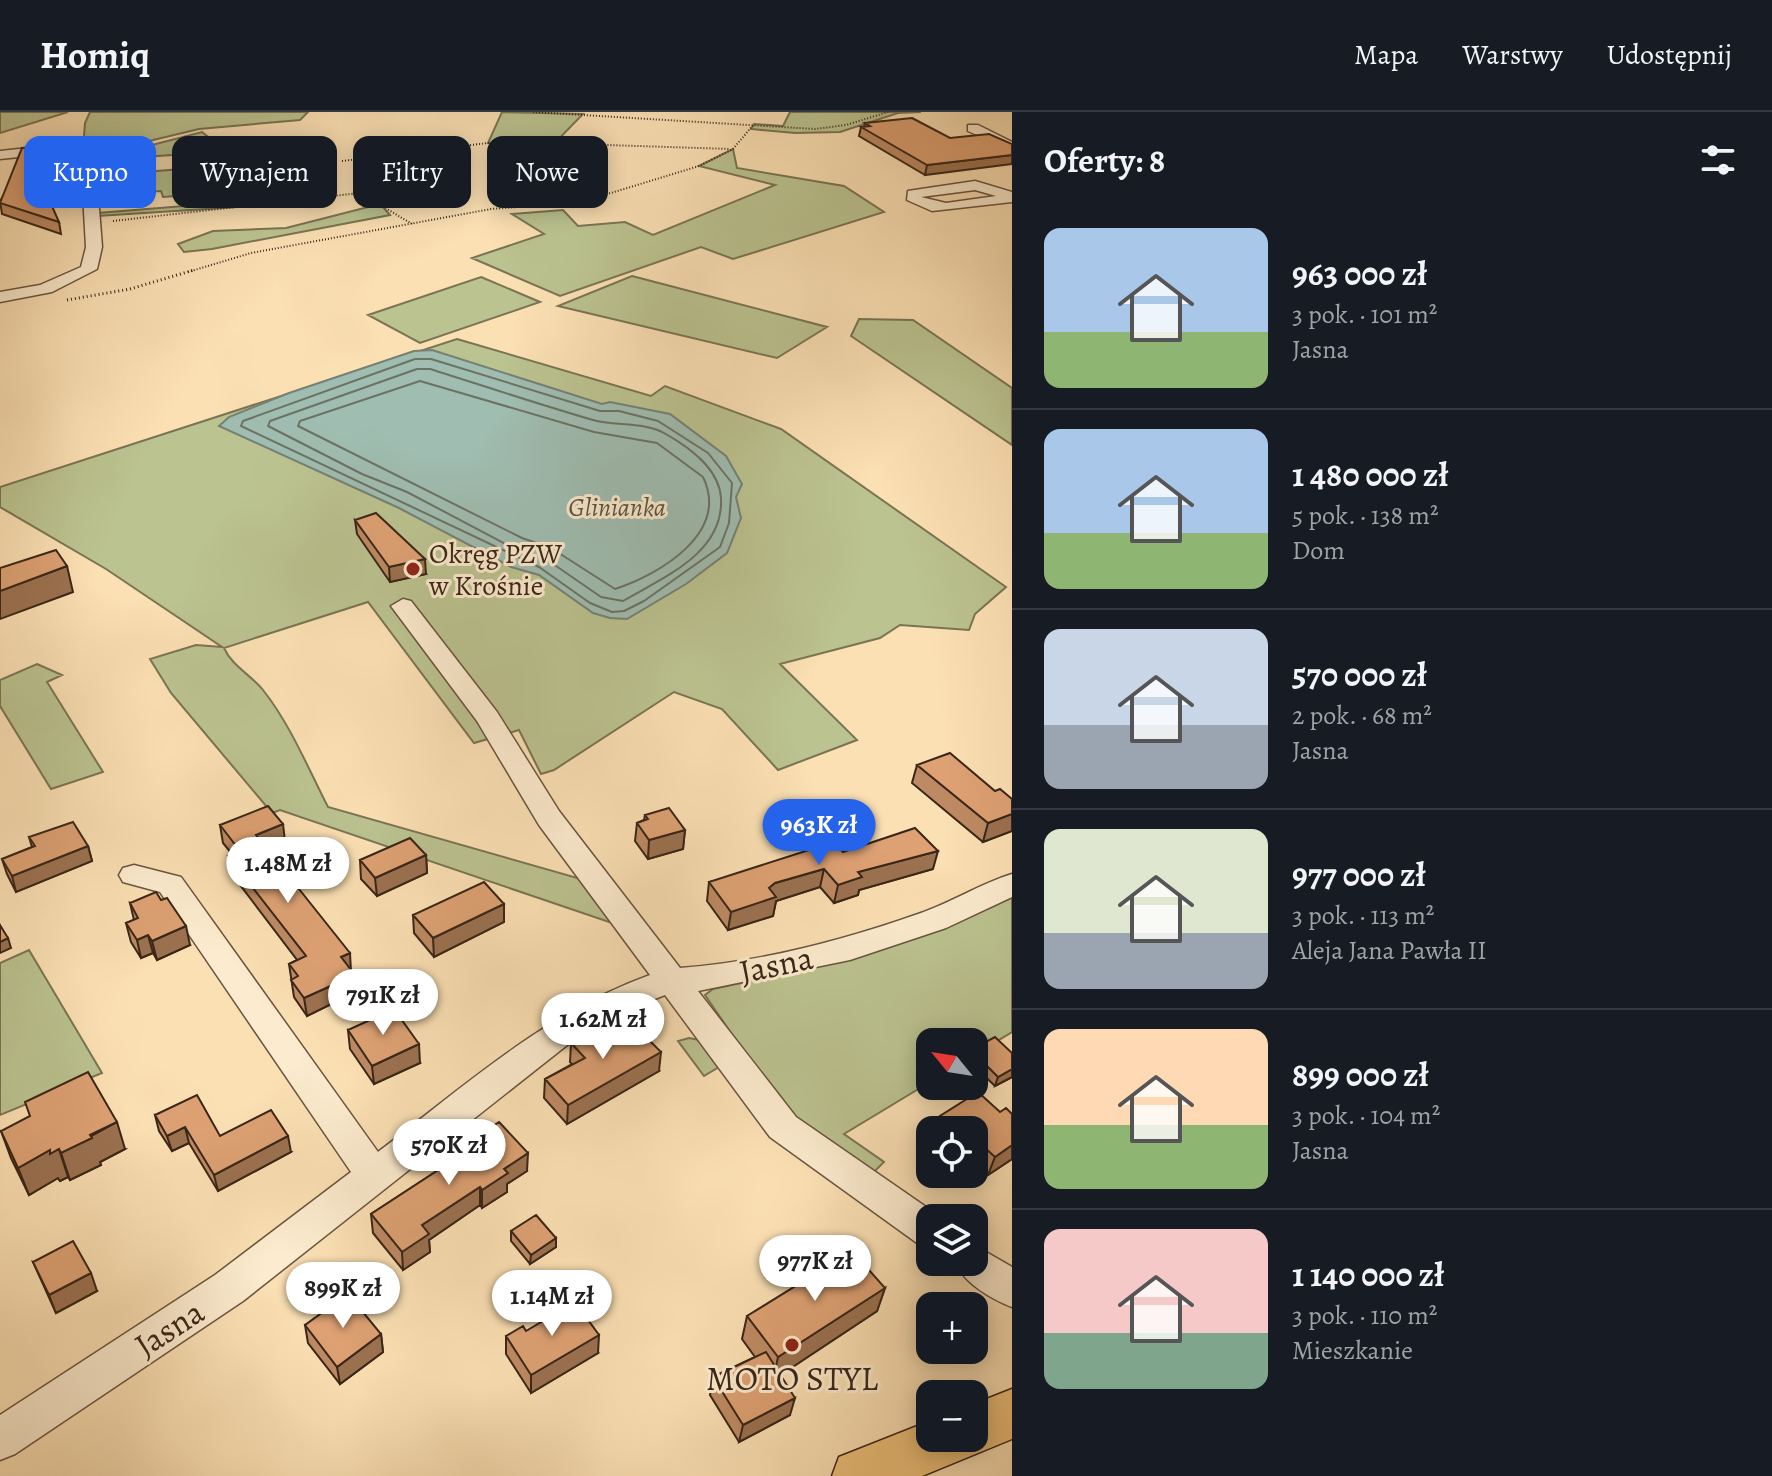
<!DOCTYPE html>
<html lang="pl">
<meta charset="utf-8">
<style>
:root{--surface:#171b24;--page:#20242c;--text:#f1f3f6;--muted:#9ea1a6;--line:#363941;--accent:#2563eb}
body{margin:0;font-family:Alegreya,serif;background:var(--page);color:var(--text);height:100vh;display:flex;flex-direction:column;font-size:30px;white-space:nowrap}
*{box-sizing:border-box;margin:0}
p{font-size:26px;color:var(--muted)}
.icon{flex:none;width:44px;height:44px;fill:none;stroke:currentColor;stroke-width:2;stroke-linecap:round;stroke-linejoin:round}
.map{position:relative;flex:1;overflow:hidden}
.side{display:flex;flex-direction:column;background:var(--surface);width:760px}
.side>*{flex:none}
.top-card{position:absolute;left:24px;top:24px;width:760px;height:72px;display:flex;gap:16px}
.needle{width:52px;rotate:300deg}
.buttons{position:absolute;left:916px;top:916px;display:grid;gap:16px}
.buttons a{display:grid;place-items:center;width:72px;height:72px;border-radius:16px;background:var(--surface);box-shadow:0 4px 20px #0003;font-size:40px}
.price{position:absolute;translate:-50% -68px;padding:0 18px;border-radius:28px;background:#fff;color:#222;font-size:26px;line-height:52px;filter:drop-shadow(0 2px 4px #0008)}
.price::after{content:'';position:absolute;left:50%;top:48px;width:24px;height:18px;margin-left:-12px;background:inherit;clip-path:polygon(0 0,100% 0,50% 100%)}
.price.current{background:var(--accent);color:#fff}
ul{padding:0;list-style:none}
li{display:flex;align-items:center;gap:24px;height:200px;padding:0 32px}
li+li{border-top:2px solid var(--line)}
li span{display:grid;place-items:center;flex:none;width:224px;height:160px;border-radius:16px;color:#555}
li>.icon{margin-inline-start:auto}
span .icon{width:96px;height:96px;fill:#fffc;stroke-width:1}
li b{font-size:34px}
h2{display:flex;justify-content:space-between;align-items:center;height:96px;padding:0 32px;font-size:34px}
.chip{padding:0 28px;border-radius:16px;background:var(--surface);box-shadow:0 4px 20px #0003;font-size:28px;line-height:72px}
.chip.current{background:var(--accent);color:#fff}
header{display:flex;align-items:center;gap:48px;box-sizing:border-box;height:112px;padding:0 40px;background:var(--surface);border-bottom:2px solid var(--line)}
header strong{font-size:38px}
nav{display:flex;gap:44px;margin-inline-start:auto;font-size:28px}
main{display:flex;flex:1;min-height:0}
.map>svg:first-child{display:block}
.green{fill:#bbc390;stroke:#7a7454;stroke-width:2}
.water{fill:#9fbdb1;stroke:#768174;stroke-width:2}
.lines{fill:none;stroke-linecap:round;stroke-linejoin:round}
.shore{stroke:#6c7264;stroke-width:2}
.minor-casing{stroke:#6a543f;stroke-width:3}
.major-casing{stroke:#392618;stroke-width:3}
.path-far1{stroke:#392618;stroke-width:2;stroke-dasharray:1 2;stroke-linecap:butt}
.path{stroke:#392618;stroke-width:3;stroke-dasharray:1 3;stroke-linecap:butt}
.minor{fill:#fcebce;fill-rule:evenodd}
.major{fill:#eec07a;fill-rule:evenodd}
.wall{fill:#be8a63;stroke:#392618;stroke-width:2}
.shaded-wall{fill:#9b7150;stroke:#392618;stroke-width:2}
.building{fill:#dda173;stroke:#392618;stroke-width:2}
.poi-dot{fill:#8f2418;stroke:#fcebce;stroke-width:3}
.labels{text-anchor:middle;stroke-width:6;stroke-linejoin:round;paint-order:stroke}
.far-water-label{font-size:26px;font-style:italic;fill:#585346;stroke:#fcebce}
.poi-label{font-size:28px;fill:#392618;stroke:#fcebce;text-anchor:start}
.near-street-label{font-size:34px;fill:#392618;stroke:#fcebce}
.near-poi-label{font-size:34px;fill:#392618;stroke:#fcebce}
</style>
<header>
<strong>Homiq</strong>
<nav><a>Mapa</a><a>Warstwy</a><a>Udostępnij</a></nav>
</header>
<main>
<div class="map">
<svg width="1012" height="1364" viewBox="0 0 1012 1364">
<rect width="100%" height="100%" fill="#fbe0b4"/>
<filter id="stains"><feTurbulence type="fractalNoise" baseFrequency=".0025" numOctaves="4"/><feColorMatrix values="0 0 0 0 .2 0 0 0 0 .09 0 0 0 0 .02 0 0 0 .5 -.17"/></filter>
<radialGradient id="worn" r=".72"><stop offset=".6" stop-color="#630" stop-opacity="0"/><stop offset="1" stop-color="#630" stop-opacity=".3"/></radialGradient>
<path class="green" d="M0,0h68l-68,21z
M90,0h218l-8,8 -101,9 -104,25 -12,-4 2,-27z
M502,0l81,2 -32,33 -63,-4z
M790,0h131l-23,1 -58,19 -45,1 -44,-4 3,-5 29,2z
M202,20l19,15 -48,8 -79,5z
M733,37l4,19 107,18 40,26 -151,47 -32,-12 -141,49 -88,-38 72,-24 -32,-20 51,-4 15,16 47,-4 28,13 122,-50 -76,-19z
M231,53l21,41 -154,10v-3l112,-9 -6,-10 -41,3 -2,-6 -65,4 -1,-19z
M372,94l11,1 7,8 -178,34 -28,3 -6,-8 35,-13 73,-3z
M632,164l195,51 -50,31 -219,-52z
M481,165l59,25 -120,41 -52,-28z
M859,207l54,1 99,68v57l-161,-109z
M457,227l194,57 14,-10 116,43 225,158 -31,27 -6,16 -69,-5 -20,13 -100,26 77,76 -79,30 -56,-61 -48,-17 -120,78 -13,4 -22,-44 -45,13 -106,-141 -144,46c8,18 27,27 39,42 27,34 45,78 65,117l260,74 24,42 -332,-113 -8,3 -101,-120 -21,-34 46,-14 26,2 -116,-78 -106,-62v-20z
M37,552l25,11 -15,7 56,90 -52,17 -51,-83v-26z
M1012,784v136l-38,23v-13h-44v40l-86,52 40,28 -12,12 -91,-68 -76,-111 8,-6 111,-24z
M29,838l73,123 -102,42v-152z
M689,926l10,2 20,27 -15,9 -26,-35z"/>
<path class="water" d="M432,238l170,54 8,-2 60,12 56,42 16,28 -6,13 5,21 -14,35 -41,31 -59,35 -17,-1 -17,-5 -54,-38 -28,-8 -112,-59 -180,-82 10,-9 60,-24 125,-42z"/>
<g class="lines">
<path class="shore" d="M415,247h16l169,52h19l39,10 50,32 24,30 -3,40 -9,24 -76,54 -20,10 -12,1 -22,-9 -51,-36 -298,-141 2,-5z
M417,257h13c54,17 108,35 163,51 21,6 52,2 71,13 25,14 55,35 57,65 3,55 -57,79 -98,103l-22,-4 -55,-38 -29,-9 -110,-58 -45,-18 -94,-48 2,-5z
M420,269l174,51 63,11 46,34c27,56 -43,97 -88,112l-64,-41 -29,-10 -224,-112 2,-5z"/>
<defs>
<path id="minor" d="M968,13h10l34,17v9l-44,-20z
M57,33l27,5 11,7 7,90 -5,22 -45,23 -52,10v-10l40,-7 41,-18 5,-20 -5,-88 -24,-6 -57,6v-8z
M975,69l37,11v10l-80,9 -25,-11 1,-9zM975,78l21,6 -50,7 -25,-6z
M403,487l8,2 86,111 62,99 121,157c81,-6 165,-28 241,-55 31,-11 59,-29 91,-39v23l-66,31 -96,32 -152,31 98,126 146,101h-12v30l-13,-5 -147,-106 -105,-142 -41,16 -53,31 -328,259 -228,153 -15,6v-45l215,-140 136,-103 -191,-280 -37,-10 -4,-7 4,-7 11,-3 47,12 197,275c88,-67 167,-139 272,-177l-111,-150 -62,-104 -86,-115z
M974,1133l38,22v40c-21,-8 -48,-24 -57,-45h19z"/>
<path id="major" d="M1012,1277v50l-90,37h-90l7,-19 91,-36v17h44v-34z"/>
</defs>
<use href="#minor" class="minor-casing"/>
<use href="#major" class="major-casing"/>
<path class="path-far1" d="M533,0l282,17 31,-4 42,-13
M342,49l146,-18 84,6 35,-4 123,4
M113,109l264,-30
M412,112l-25,-15 -20,-31 102,-12 -17,-19
M188,160l63,-19 240,-44 53,-4 67,-12 88,-27 34,-17 21,-25"/>
<path class="path" d="M67,188l63,-11 64,-19"/>
<use href="#minor" class="minor"/>
<use href="#major" class="major"/>
</g>
<path class="wall" d="M865,11l85,15 -25,37 -66,-39 2,-9h3z
M35,35l2,11 -2,34 24,30 2,12 -59,-20 -2,-13z
M355,408l71,54 -36,8 -33,-48z
M917,653l95,34v32l-29,11 -71,-59z
M645,703l40,15 -2,19 -35,10 -13,-18 2,-18 7,-3z
M220,713l65,16 -18,7 84,123 5,21 -49,24 -13,-19 -5,-33 8,-4 -66,-87 -3,-17 4,-2 -9,-11z
M29,725l59,9 4,15 -76,31 -9,-18 -5,-15 30,-12z
M843,740l90,17 -74,21 -1,5 -24,8 -14,-16 -44,14 -3,15 -45,14 -21,-29 2,-19z
M426,743l1,18 -50,23 -16,-17 -1,-19z
M130,791l60,42 -33,15 -4,-7 -12,5 -10,-16 -5,-19 8,-3z
M504,792v18l-70,35 -20,-24 -1,-18z
M348,918l72,33 -46,21 -24,-35z
M571,931l88,28 -92,53 -23,-26 1,-19 27,-15 -2,-2z
M974,936l38,5v24l-17,9 -21,-20z
M1012,1002v45l-24,16 -14,-13v-32h-39l5,-14z
M155,1003l65,21 71,16 -73,39 -29,-48 -17,8 -13,-20z
M1,1019l124,18 -25,13 1,3 -31,15 -2,-3 -8,4 -2,-3 -29,17 -18,-37z
M482,1021l45,38 -20,13v8l-25,16 -2,-3 -51,35 1,12 -27,18 -30,-37 -2,-19 112,-73z
M511,1119l45,7v9l-26,17 -19,-23z
M33,1150l64,29 -41,22z
M885,1176l-8,23 -97,64 10,40 -51,27 -29,-47 3,-18 42,-20 -13,-18 5,-23z
M305,1213l76,9 2,18 -43,32 -32,-41z
M526,1219l72,22 -67,40 -25,-39v-18z"/>
<path class="shaded-wall" d="M35,35l2,11 -3,45 -3,-12z
M1012,43v9l-87,11 2,-10z
M425,447l1,15 -36,8 -1,-15z
M67,454l6,26 -73,27v-28z
M1012,702v17l-29,11 5,-19z
M283,712l2,17 -27,11 -2,-17z
M685,718l-2,19 -35,10 1,-19z
M88,734l4,15 -76,31 -4,-16z
M938,739l-5,18 -74,21 -1,5 -24,8 4,-18 20,-13z
M426,743l1,18 -50,23 -2,-18z
M824,757l-4,18 -44,14 -3,15 -45,14 3,-18 44,-29z
M504,792v18l-70,35 -1,-19z
M186,814l4,19 -33,15 -5,-19z
M148,823l5,18 -12,5 -4,-18z
M8,826l3,10 -11,5v-11z
M350,841l1,18 -10,-14z
M355,863l1,17 -49,24 -3,-18z
M419,932l1,19 -46,21 -2,-18z
M661,940l-2,19 -92,53 1,-19z
M1012,957v8l-17,9 3,-9z
M117,1010l8,27 -25,13 1,3 -31,15 -9,-27z
M185,1015l4,16 -17,8 -5,-15z
M288,1024l3,16 -73,39 -4,-16z
M1012,1033v14l-24,16 7,-18z
M59,1037l9,28 -8,4 -2,-3 -29,17 -11,-27 32,-18z
M528,1041l-1,18 -20,13v8l-25,16v-18l22,-21z
M480,1075v18l-51,35 1,12 -27,18 -1,-18 20,-27z
M556,1126v9l-26,17 1,-9z
M91,1161l6,18 -41,22 -7,-18z
M885,1176l-8,23 -104,69 5,-23z
M381,1222l2,18 -43,32 -3,-17z
M599,1223l-1,18 -67,40v-18z
M795,1286l-5,17 -51,27 4,-17z"/>
<path class="building" d="M912,6l38,20 39,-4 23,10v11l-85,10 -66,-38 9,-1 -5,-3z
M35,35l-4,44 17,6 11,25 -59,-19 22,-55z
M376,401l49,46 -36,8 -34,-47z
M56,438l11,16 -67,25v-23z
M950,641l45,38 5,-2 12,10v15l-24,9 -71,-58z
M268,694l15,18 -27,11 94,118 -9,4 14,18 -51,23 -13,-18 7,-4 -9,-12 17,-8 -78,-100 12,-5 -20,-26z
M669,696l16,22 -36,10 -12,-17 11,-4 -3,-4z
M73,710l15,24 -76,30 -10,-17 33,-13 -6,-9z
M915,716l23,23 -80,21 4,5 -24,8 -14,-16 -49,14 -6,5 7,9 -45,15 -22,-30 125,-40 9,10z
M410,726l16,17 -51,23 -15,-18z
M484,770l20,22 -71,34 -20,-23z
M156,780l5,8 6,-2 19,28 -34,15 -4,-6 -11,5 -11,-17 12,-5 -8,-15z
M0,813l8,13 -8,4z
M394,897l25,35 -47,22 -24,-36z
M628,907l33,33 -93,53 -23,-26 40,-21 -14,-15 25,-13 4,5z
M995,925l17,16v16l-14,8 -24,-24v-5z
M88,960l29,50 -27,13 2,3 -31,15 -2,-4 -9,5v-4l-32,18 -17,-37 29,-15 -5,-14z
M978,980l22,20 6,-4 6,6v31l-17,12 -21,-19v-8h-20l-14,-14z
M197,983l23,41 51,-26 17,26 -74,39 -29,-48 -18,9 -12,-21z
M499,1010l29,31 -24,16 4,4 -26,17 -2,-3 -58,38 7,9 -27,18 -31,-38 116,-76 -5,-5z
M536,1103l20,23 -25,17 -20,-24z
M73,1129l18,32 -42,22 -16,-33z
M852,1139l33,37 -107,69 -31,-41z
M348,1182l33,40 -44,33 -32,-42z
M575,1190l24,33 -68,40 -25,-39 17,-10 3,5z
M766,1240l29,46 -52,27 -30,-48z"/>
<g class="poi-dot">
<circle cx="413" cy="457" r="8"/>
<circle cx="792" cy="1233" r="8"/>
</g>
<g class="labels">
<g class="far-water-label">
<text x="617" y="404">Glinianka</text>
</g>
<g class="poi-label">
<text x="429" y="451">Okręg PZW<tspan x="429" dy="32">w Krośnie</tspan></text>
</g>
<g class="near-street-label">
<text transform="translate(776 852) rotate(-12)" y="12">Jasna</text>
<text transform="translate(169 1216) rotate(-33)" y="12">Jasna</text>
</g>
<g class="near-poi-label">
<text x="792" y="1278">MOTO STYL</text>
</g>
</g>
<rect width="100%" height="100%" filter="url(#stains)"/>
<rect width="100%" height="100%" fill="url(#worn)"/>
</svg>
<div class="buttons">
<a><svg class="needle" viewBox="-14 -14 28 28"><path d="M0-13l5 13h-10z" fill="#e53935"/><path d="M0 13l5-13h-10z" fill="#9ea1a6"/></svg></a>
<a><svg class="icon" aria-label="locate" viewBox="0 0 24 24"><circle cx="12" cy="12" r="6"/><path d="M12 2v4M12 18v4M2 12h4M18 12h4"/></svg></a>
<a><svg class="icon" aria-label="layers" viewBox="0 0 24 24"><path d="M12 4l9 5-9 5-9-5zM3 14l9 5 9-5"/></svg></a>
<a>+</a>
<a>−</a>
</div>
<b class="price current" style="left:819px;top:755px">963K zł</b>
<b class="price" style="left:288px;top:793px">1.48M zł</b>
<b class="price" style="left:383px;top:925px">791K zł</b>
<b class="price" style="left:603px;top:949px">1.62M zł</b>
<b class="price" style="left:449px;top:1075px">570K zł</b>
<b class="price" style="left:815px;top:1191px">977K zł</b>
<b class="price" style="left:343px;top:1218px">899K zł</b>
<b class="price" style="left:552px;top:1226px">1.14M zł</b>
<div class="top-card">
<a class="chip current">Kupno</a>
<a class="chip">Wynajem</a>
<a class="chip">Filtry</a>
<a class="chip">Nowe</a>
</div>
</div>
<section class="side">
<h2>Oferty: 8<svg class="icon" aria-label="filters" viewBox="0 0 24 24"><path d="M4 7h16M4 17h16"/><circle cx="9" cy="7" r="2"/><circle cx="15" cy="17" r="2"/></svg></h2>
<ul>
<li><span style="background:linear-gradient(#a9c7e8 65%,#8fb573 0)"><svg class="icon" aria-label="home" viewBox="0 0 24 24"><path d="M3 11l9-7 9 7M6 9v11h12V9"/></svg></span><div><b>963 000 zł</b><p>3 pok. · 101 m²</p><p>Jasna</p></div></li>
<li><span style="background:linear-gradient(#a9c7e8 65%,#8fb573 0)"><svg class="icon" aria-label="home" viewBox="0 0 24 24"><path d="M3 11l9-7 9 7M6 9v11h12V9"/></svg></span><div><b>1 480 000 zł</b><p>5 pok. · 138 m²</p><p>Dom</p></div></li>
<li><span style="background:linear-gradient(#c9d6e8 60%,#9aa5b1 0)"><svg class="icon" aria-label="home" viewBox="0 0 24 24"><path d="M3 11l9-7 9 7M6 9v11h12V9"/></svg></span><div><b>570 000 zł</b><p>2 pok. · 68 m²</p><p>Jasna</p></div></li>
<li><span style="background:linear-gradient(#dfe7d0 65%,#9aa5b1 0)"><svg class="icon" aria-label="home" viewBox="0 0 24 24"><path d="M3 11l9-7 9 7M6 9v11h12V9"/></svg></span><div><b>977 000 zł</b><p>3 pok. · 113 m²</p><p>Aleja Jana Pawła II</p></div></li>
<li><span style="background:linear-gradient(#ffd9b3 60%,#8fb573 0)"><svg class="icon" aria-label="home" viewBox="0 0 24 24"><path d="M3 11l9-7 9 7M6 9v11h12V9"/></svg></span><div><b>899 000 zł</b><p>3 pok. · 104 m²</p><p>Jasna</p></div></li>
<li><span style="background:linear-gradient(#f6c9c9 65%,#7fa58c 0)"><svg class="icon" aria-label="home" viewBox="0 0 24 24"><path d="M3 11l9-7 9 7M6 9v11h12V9"/></svg></span><div><b>1 140 000 zł</b><p>3 pok. · 110 m²</p><p>Mieszkanie</p></div></li>
</ul>
</section>
</main>
